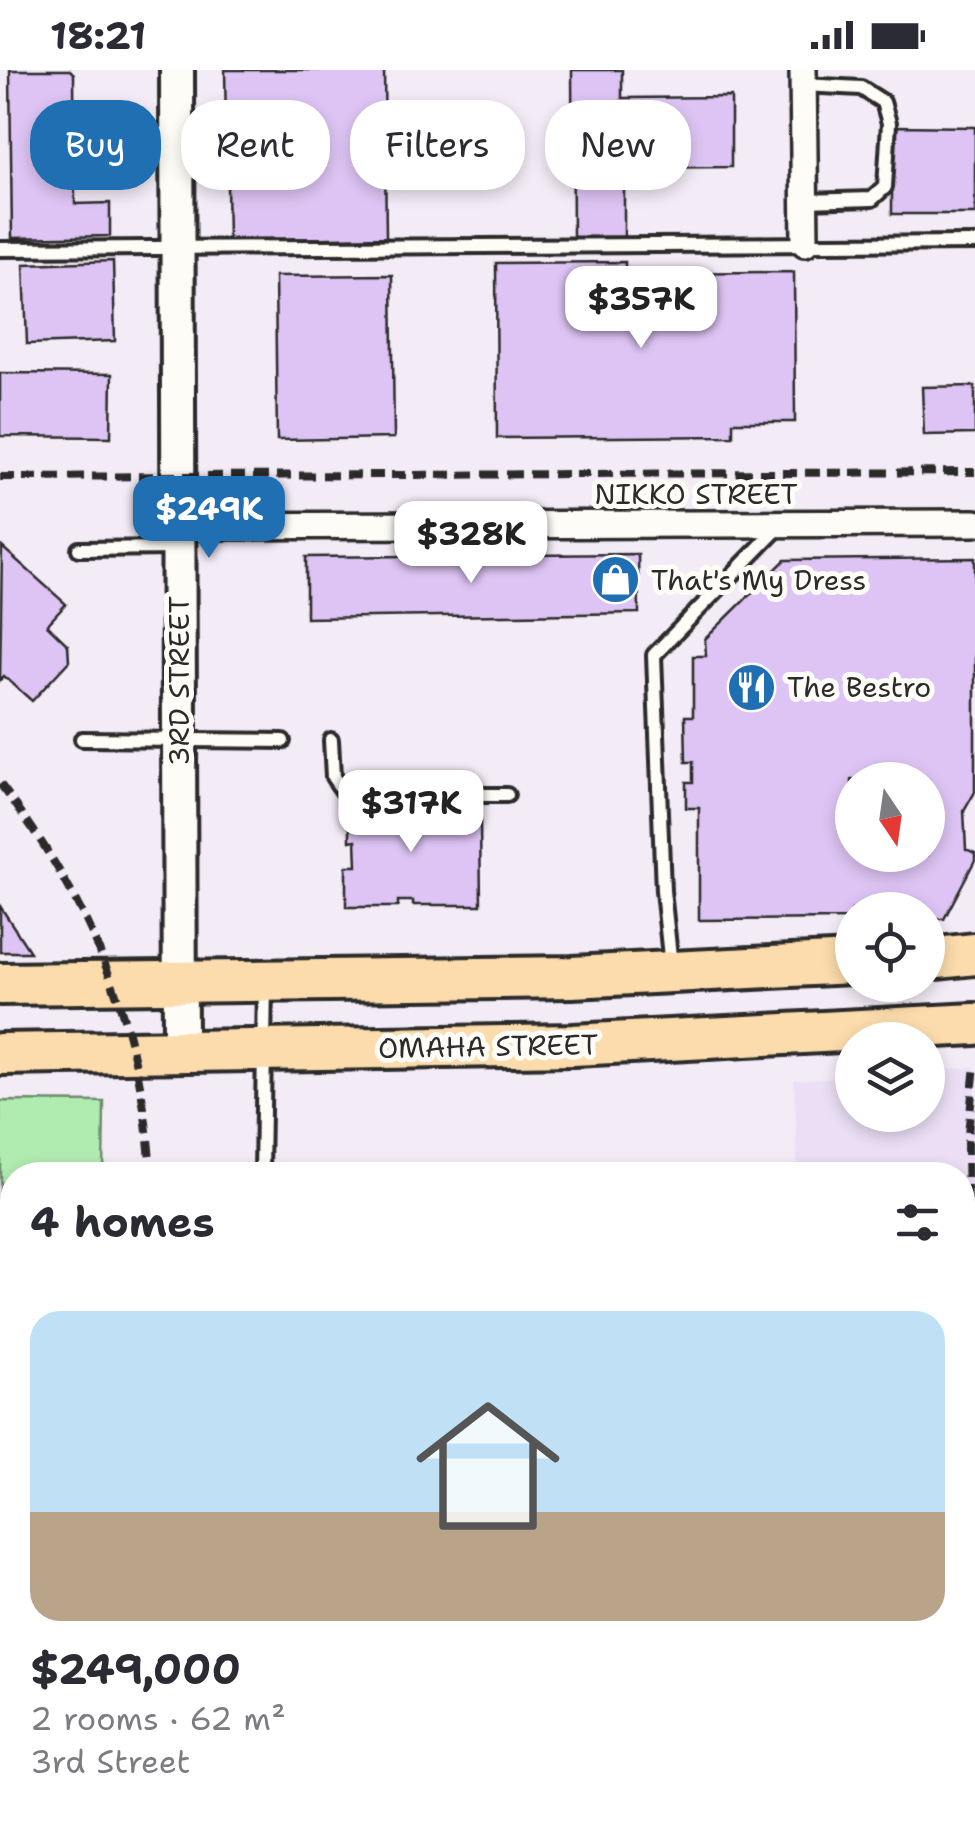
<!DOCTYPE html>
<meta charset="utf-8">
<style>
:root{--surface:#fff;--page:#f7f7f7;--text:#2b2b33;--muted:#7c7c81;--accent:#1f6fb2}
body{margin:0;font-family:"Shantell Sans",sans-serif;background:var(--page);color:var(--text);height:100vh;display:flex;flex-direction:column;font-size:38px;white-space:nowrap}
*{box-sizing:border-box;margin:0}
p{font-size:32px;color:var(--muted)}
.icon{flex:none;width:55px;height:55px;fill:none;stroke:currentColor;stroke-width:2;stroke-linecap:round;stroke-linejoin:round}
.map{position:relative;flex:1;overflow:hidden}
.details{position:absolute;left:0px;top:1092px;width:975px;height:672px;display:flex;flex-direction:column;background:var(--surface);border-radius:40px 40px 0 0;box-shadow:0 5px 15px #0003}
.details>*{flex:none}
.hud{position:absolute;left:30px;top:30px;width:915px;height:90px;display:flex;gap:20px}
.needle{width:65px;rotate:167deg}
.fabs{position:absolute;left:835px;top:692px;display:grid;gap:20px}
.fabs a{display:grid;place-items:center;width:110px;height:110px;border-radius:50%;background:var(--surface);box-shadow:0 5px 15px #0003;font-size:50px}
.price{position:absolute;translate:-50% -85px;padding:0 22px;border-radius:20px;background:#fff;color:#222;font-size:32px;line-height:65px;filter:drop-shadow(0 2px 5px #0008)}
.price::after{content:'';position:absolute;left:50%;top:60px;width:30px;height:22px;margin-left:-15px;background:inherit;clip-path:polygon(0 0,100% 0,50% 100%)}
.price.current{background:var(--accent);color:#fff}
ul{padding:0;list-style:none}
li{display:grid;align-content:center;gap:20px;height:530px;padding:0 30px}
li span{display:grid;place-items:center;height:310px;border-radius:30px;color:#555}
li>.icon{margin-inline-start:auto}
span .icon{width:180px;height:180px;fill:#fffc;stroke-width:1}
li b{font-size:42px}
h2{display:flex;justify-content:space-between;align-items:center;height:120px;padding:0 30px;font-size:42px}
.pill{padding:0 35px;border-radius:40px;background:var(--surface);box-shadow:0 5px 15px #0003;font-size:35px;line-height:90px}
.pill.current{background:var(--accent);color:#fff}
.status{display:flex;justify-content:space-between;align-items:center;height:70px;padding:0 50px;background:var(--surface);direction:ltr}
.status svg{height:28px;fill:currentColor}
.map>svg:first-child{display:block}
.built{fill:#ecdff5}
.green{fill:#b0ebb0;stroke:#6e8b6e;stroke-width:2.5}
.lines{fill:none;stroke-linecap:round;stroke-linejoin:round}
.river{stroke:#8ecfef;stroke-width:50}
.building{fill:#ddc4f4;stroke:#2b2b2b;stroke-width:2.5;fill-rule:evenodd}
.service-casing{stroke:#2b2b2b;stroke-width:20}
.minor-casing{stroke:#2b2b2b;stroke-width:32}
.tertiary-casing{stroke:#2b2b2b;stroke-width:40}
.primary-casing{stroke:#2b2b2b;stroke-width:48}
.path{stroke:#2b2b2b;stroke-width:5;stroke-dasharray:2.5 8;stroke-linecap:butt}
.service{stroke:#fdfcf7;stroke-width:12}
.minor{stroke:#fdfcf7;stroke-width:25}
.tertiary{stroke:#fdfcf7;stroke-width:32}
.primary{stroke:#fcdcac;stroke-width:40}
.rail{stroke:#2b2b2b;stroke-width:8;stroke-dasharray:15 8;stroke-linecap:butt}
.labels{text-anchor:middle;stroke-width:10;stroke-linejoin:round;paint-order:stroke}
.street-label{font-size:28px;fill:#2b2b2b;stroke:#fdfcf7}
.poi-label{font-size:28px;fill:#2b2b2b;stroke:#fdfcf7;text-anchor:start}
</style>
<div class="status"><b>18:21</b><svg viewBox="0 0 49 12"><path d="M0 12V9h3v3zM5 12V6h3v6zM10 12V3h3v9zM15 12V0h3v12zM26 1h20v11H26zM47 4h2v5h-2z"/></svg></div>
<div class="map">
<svg width="975" height="1764" viewBox="0 0 975 1764">
<rect width="100%" height="100%" fill="#f3ebf6"/>
<filter id="ink" filterUnits="userSpaceOnUse"><feTurbulence type="fractalNoise" baseFrequency=".01" numOctaves="2"/><feDisplacementMap in="SourceGraphic" scale="20" xChannelSelector="R" yChannelSelector="G"/><feConvolveMatrix kernelMatrix="1 2 1 2 8 2 1 2 1" color-interpolation-filters="sRGB"/></filter>
<g filter="url(#ink)">
<path class="built" d="M975,997v463l-13,-8v-347h-164l-4,-95 58,-4v39h76v-44z"/>
<path class="green" d="M0,1031l104,1 -1,73h-91v368l-12,26z
M963,1452l12,8v304h-975v-141l12,-16v145h950z"/>
<g class="lines">
<path class="river" d="M0,1445l12,-1
M962,1507l13,5"/>
</g>
<path class="building" d="M10,0h60l4,4 1,130 35,-1v33l-98,2z
M225,0h159l2,167 -158,3z
M572,0h50v28l109,-1v70l-107,1v70h-51z
M892,56l83,1v87h-83z
M113,191l2,80 -88,3 -3,-80z
M625,192v11l169,-1 1,150h-62v14l-236,2 -1,-175z
M392,205l2,163 -117,2 -2,-164z
M0,303l112,1 -1,63 -111,-1z
M975,316v48l-51,1 -2,-48z
M2,477l64,57 -19,21 21,20 1,16 -37,40 -28,-25 -4,4z
M638,484l1,59 -333,5v-61z
M975,488v234l-11,19 2,38 9,4v7l-31,59h-16v-9h-76v9l-153,1v-112h-13v-26h7v-20h-7l-1,-46h8v-60h13l-1,-17 80,-79zM852,710h76v75h-76z
M402,705l1,47 77,-1 1,84h-68v-4h-15v6h-52v-41h11l-1,-26 -6,1v-17h14l-1,-48z
M0,836l30,46h-30z"/>
<g class="lines">
<defs>
<path id="service" d="M803,15l58,3 22,14 6,21 -4,64 -13,12 -67,2
M0,179l975,-6
M79,479l98,-1
M82,669l201,2
M331,670l2,37 12,17 18,1
M402,725h105
M671,896l-8,-75 -9,-236 125,-128
M262,1102l3,-188"/>
<path id="minor" d="M803,0l2,173
M178,456l797,-3"/>
<path id="tertiary" d="M177,0l3,983"/>
<path id="primary" d="M928,889l47,-5
M0,914l572,-7 280,-14
M0,984l573,-9 402,-21"/>
</defs>
<use href="#service" class="service-casing"/>
<use href="#minor" class="minor-casing"/>
<use href="#tertiary" class="tertiary-casing"/>
<use href="#primary" class="primary-casing"/>
<path class="path" d="M0,1508l12,1
M962,1624l13,5
M121,1764l10,-12"/>
<use href="#service" class="service"/>
<use href="#minor" class="minor"/>
<use href="#tertiary" class="tertiary"/>
<use href="#primary" class="primary"/>
<path class="rail" d="M0,407l975,-5
M0,714c91,117 142,242 151,391
M971,1384l-4,-310 8,-79
M0,1563l12,-18"/>
</g>
</g>
<defs>
<symbol id="shop-disc" viewBox="-11 -11 22 22"><circle r="9.5" fill="#1f6fb2" stroke="#fdfcf7"/><path d="M-5-2.5h2.3a2.7 3.5 0 0 1 5.4 0H5L5.5 6h-11ZM-1.5-2.5h3a1.5 2.3 0 0 0-3 0Z" fill="#fff"/></symbol>
<symbol id="restaurant-disc" viewBox="-11 -11 22 22"><circle r="9.5" fill="#1f6fb2" stroke="#fdfcf7"/><path d="M-5-6h1v4h1v-4h1v4h1v-4h1v5L-1.5 .5V6h-2V.5L-5-1ZM5-6V6H3V1.5H1.5Q1.5-4 5-6Z" fill="#fff"/></symbol>
</defs>
<g fill-rule="evenodd">
<use href="#shop-disc" x="588" y="482" width="55" height="55"/>
<use href="#restaurant-disc" x="724" y="590" width="55" height="55"/>
</g>
<g class="labels">
<g class="street-label">
<text x="696" y="434">NIKKO STREET</text>
<text transform="translate(179 611) rotate(-90)" y="10">3RD STREET</text>
<text transform="translate(488 976) rotate(-1)" y="10">OMAHA STREET</text>
</g>
<g class="poi-label">
<text x="651" y="520">That's My Dress</text>
<text x="787" y="627">The Bestro</text>
</g>
</g>
</svg>
<div class="fabs">
<a><svg class="needle" viewBox="-14 -14 28 28"><path d="M0-13l5 13h-10z" fill="#e53935"/><path d="M0 13l5-13h-10z" fill="#7c7c81"/></svg></a>
<a><svg class="icon" aria-label="locate" viewBox="0 0 24 24"><circle cx="12" cy="12" r="6"/><path d="M12 2v4M12 18v4M2 12h4M18 12h4"/></svg></a>
<a><svg class="icon" aria-label="layers" viewBox="0 0 24 24"><path d="M12 4l9 5-9 5-9-5zM3 14l9 5 9-5"/></svg></a>
</div>
<b class="price" style="left:641px;top:281px">$357K</b>
<b class="price current" style="left:209px;top:491px">$249K</b>
<b class="price" style="left:471px;top:516px">$328K</b>
<b class="price" style="left:411px;top:785px">$317K</b>
<div class="hud">
<a class="pill current">Buy</a>
<a class="pill">Rent</a>
<a class="pill">Filters</a>
<a class="pill">New</a>
</div>
<section class="details">
<h2>4 homes<svg class="icon" aria-label="filters" viewBox="0 0 24 24"><path d="M4 7h16M4 17h16"/><circle cx="9" cy="7" r="2"/><circle cx="15" cy="17" r="2"/></svg></h2>
<ul>
<li><span style="background:linear-gradient(#bfe0f5 65%,#b9a48a 0)"><svg class="icon" aria-label="home" viewBox="0 0 24 24"><path d="M3 11l9-7 9 7M6 9v11h12V9"/></svg></span><div><b>$249,000</b><p>2 rooms · 62 m²</p><p>3rd Street</p></div></li>
</ul>
</section>
</div>
